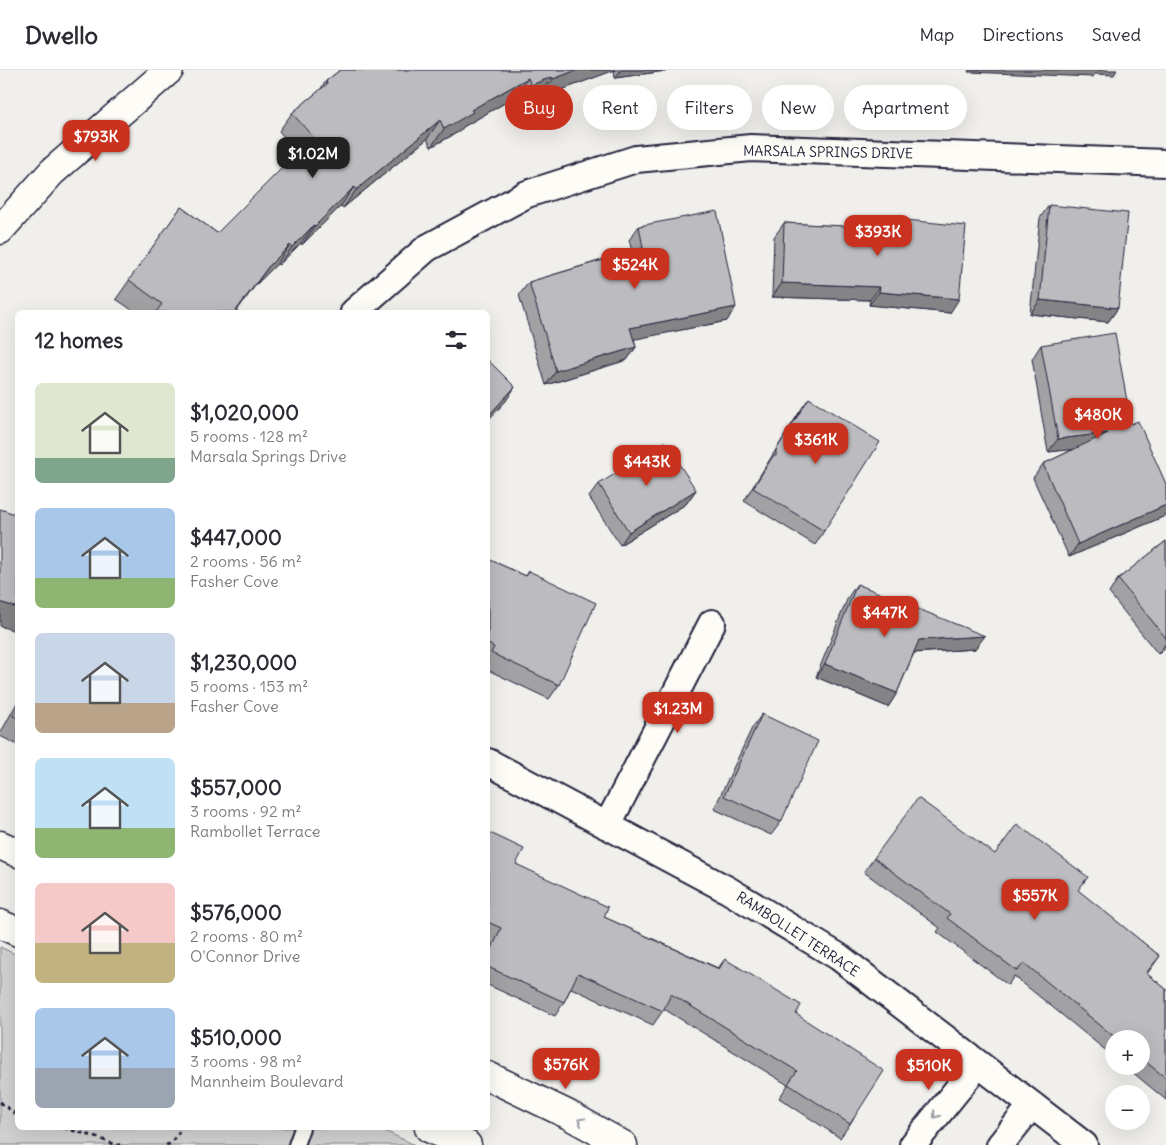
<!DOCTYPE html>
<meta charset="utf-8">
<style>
:root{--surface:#fff;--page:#f2f2f3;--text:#2b2b33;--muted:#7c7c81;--line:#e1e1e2;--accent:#c8321e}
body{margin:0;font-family:Delius,sans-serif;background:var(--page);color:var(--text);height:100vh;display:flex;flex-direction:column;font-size:19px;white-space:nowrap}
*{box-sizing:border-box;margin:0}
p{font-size:16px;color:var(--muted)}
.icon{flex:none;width:28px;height:28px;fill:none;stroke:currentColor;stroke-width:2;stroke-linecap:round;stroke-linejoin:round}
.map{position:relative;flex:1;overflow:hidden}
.drawer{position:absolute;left:15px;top:240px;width:475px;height:820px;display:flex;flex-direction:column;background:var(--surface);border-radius:8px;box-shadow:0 5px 20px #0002}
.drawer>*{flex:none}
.hud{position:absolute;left:505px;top:15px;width:475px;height:45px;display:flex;gap:10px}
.controls{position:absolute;left:1105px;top:960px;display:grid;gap:10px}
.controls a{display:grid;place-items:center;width:45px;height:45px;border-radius:50%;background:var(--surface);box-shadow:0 5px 20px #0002;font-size:25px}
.price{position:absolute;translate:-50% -42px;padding:0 11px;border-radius:10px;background:var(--accent);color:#fff;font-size:16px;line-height:32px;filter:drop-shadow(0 1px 2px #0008)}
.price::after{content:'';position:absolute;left:50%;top:30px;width:15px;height:11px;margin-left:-8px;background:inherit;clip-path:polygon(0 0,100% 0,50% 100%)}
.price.on{background:#222;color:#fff}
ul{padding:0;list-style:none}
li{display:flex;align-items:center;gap:15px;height:125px;padding:0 20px}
li span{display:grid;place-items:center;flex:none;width:140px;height:100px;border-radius:8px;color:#555}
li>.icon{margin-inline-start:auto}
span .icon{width:60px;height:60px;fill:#fffc;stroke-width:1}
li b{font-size:21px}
h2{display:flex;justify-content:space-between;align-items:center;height:60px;padding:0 20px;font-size:21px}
.pill{padding:0 18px;border-radius:22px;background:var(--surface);box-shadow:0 5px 20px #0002;font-size:18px;line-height:45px}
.pill.on{background:var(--accent);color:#fff}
header{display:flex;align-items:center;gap:30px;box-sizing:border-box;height:70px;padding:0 25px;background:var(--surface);border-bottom:1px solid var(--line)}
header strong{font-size:24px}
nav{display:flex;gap:28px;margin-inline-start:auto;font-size:18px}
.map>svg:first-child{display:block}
.green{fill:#d2d1d1;stroke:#7a7a86}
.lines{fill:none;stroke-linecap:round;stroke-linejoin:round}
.service-casing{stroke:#22223b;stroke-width:18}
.minor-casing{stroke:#22223b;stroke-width:30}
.tertiary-casing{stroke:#22223b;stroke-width:31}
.secondary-casing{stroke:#22223b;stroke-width:31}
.path{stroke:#22223b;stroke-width:3;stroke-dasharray:4 4;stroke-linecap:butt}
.service{stroke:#fdfcf7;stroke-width:14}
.minor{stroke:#fdfcf7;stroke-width:26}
.tertiary{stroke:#fdfcf7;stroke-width:28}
.secondary{stroke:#fdfcf7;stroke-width:28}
.wall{fill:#a2a2a5;stroke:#22223b}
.shaded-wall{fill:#848486;stroke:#22223b}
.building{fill:#bcbcc0;stroke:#22223b}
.oneway{stroke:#9a9aa2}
.labels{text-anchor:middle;stroke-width:4.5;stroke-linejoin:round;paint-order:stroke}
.street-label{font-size:14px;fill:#22223b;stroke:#fdfcf7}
</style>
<header>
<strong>Dwello</strong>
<nav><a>Map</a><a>Directions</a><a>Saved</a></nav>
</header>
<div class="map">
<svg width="1166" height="1075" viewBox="0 0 1166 1075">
<rect width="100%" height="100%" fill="#f0efec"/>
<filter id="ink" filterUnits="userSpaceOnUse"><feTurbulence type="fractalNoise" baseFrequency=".02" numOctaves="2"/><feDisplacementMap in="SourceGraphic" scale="10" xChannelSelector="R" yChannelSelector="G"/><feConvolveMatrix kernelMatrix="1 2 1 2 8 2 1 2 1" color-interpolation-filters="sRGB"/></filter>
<g filter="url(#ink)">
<path class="green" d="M0,877l17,8 1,173h360l37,17h-415z"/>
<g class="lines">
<defs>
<path id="service" d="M296,1075l6,-17"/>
<path id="minor" d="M354,242l73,-64 100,-54 109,-35 115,-11 415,15
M488,692l240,128 111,67 245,188
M607,756l105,-203
M913,1075l65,-81
M1000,1075l32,-40"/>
<path id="tertiary" d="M0,160l52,-58 117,-102"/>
<path id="secondary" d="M0,775l18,8
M0,854l18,8
M488,1006l81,39 54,30
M429,1058l38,17"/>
</defs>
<use href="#service" class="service-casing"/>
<use href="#minor" class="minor-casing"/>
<use href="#tertiary" class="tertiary-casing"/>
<use href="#secondary" class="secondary-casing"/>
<path class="path" d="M0,1032l14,11 4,1
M64,1058l29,8 21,8 6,1
M166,1075l4,-1 12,-16"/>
<use href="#service" class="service"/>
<use href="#minor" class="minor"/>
<use href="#tertiary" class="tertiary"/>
<use href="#secondary" class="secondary"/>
</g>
<path class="wall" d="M340,0h332l-57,8 -1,-8 -74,28 -1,-3 -21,8 -3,-6 -52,30 -3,4 -29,16 -4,-8 -84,69 -2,-2 -39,39 -1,-2 -22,22 -2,-1 -22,22 -19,26h-101l-19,-13 65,-92 36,26 80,-80 -18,-22 13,-18 28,-23 6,-9z
M1049,135l69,103 -10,14 -78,-8 10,-96z
M886,148l64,95 -81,-8 1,-5 -98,-3 2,-60 10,-14 95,5z
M639,156l88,95 -93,18 2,8 -9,13 -81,25 -27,-90 10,-13 103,-31 -3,-11z
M1041,275l90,79 35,60v29l-1,3 -96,41 -36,-79 10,-14 31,-15 -26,3 -16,-93z
M809,328l15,133 -9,14 -71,-44 56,-90z
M599,414l97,6 -10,14 -66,41 -31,-48z
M1166,471v107l-8,6 -49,-61 9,-14z
M488,489l38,17 3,-5 30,114 -10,14 -61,-29z
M857,514l118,65 -61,4 -17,40 -9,14 -72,-30 32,-80z
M18,631v44l-18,-9v-2z
M762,644l19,108 -10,13 -57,-26 38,-81z
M488,762l28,32 88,53 114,51 7,-9 71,55 54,110 -10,14 -61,-40 9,-13 -124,-76 -11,16 -82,-37 -7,14 -9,14 -67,-31v-34l4,-9 -4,-2z
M995,784l83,37 82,65 -13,18 19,15v111l-41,-34h16v-27h-27v18l-100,-81 -6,9 -71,-53 3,-4 -76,-56 10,-14z"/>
<path class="shaded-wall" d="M577,0h38l-75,28 13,-19z
M621,0h51l-57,8z
M969,0h148l-3,5 -19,-1 -2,3 -125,-5z
M552,7l-13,18 -21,8 13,-18z
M528,8l-13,19 -52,30 -3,4 -29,16 13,-18 27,-19z
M440,50l-13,19 -84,69 13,-18z
M354,117l-13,19 -39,39 13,-19z
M314,155l-13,18 -22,22 13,-18z
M290,175l-13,19 -22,22 13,-19z
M782,213l98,4 -10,13 -98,-3z
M879,222l80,7 -9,14 -81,-8z
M1040,230l78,8 -10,14 -78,-8z
M736,237l-9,14 -106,21 9,-14z
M636,277l-9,13 -81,25 10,-14z
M515,317l-9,14 -18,19v-4z
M1108,363l-10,14 -50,5 10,-13z
M696,420l-10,14 -66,41 9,-13z
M1166,435v8l-1,3 -96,41 9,-13z
M0,532l18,6v24l-18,-6z
M985,566l-10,13 -65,4 9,-13z
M1166,573v5l-8,6z
M825,594l72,29 -9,14 -72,-30z"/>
<path class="building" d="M340,0h237l-24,9 -1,-2 -21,8 -3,-7 -57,32 2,2 -29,17 -4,-9 -84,70 -2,-3 -39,39 -1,-1 -22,22 -2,-2 -22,22 -33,45h-79l6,-8 -33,-24 52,-73 36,26 96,-96 -21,-24 35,-29 -1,-3z
M1049,135l79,8 -10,95 -78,-8z
M717,141l19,96 -106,21 6,19 -80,24 -27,-89 114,-34 -4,-22z
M886,148l80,8 -7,73 -80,-7 1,-5 -98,-4 2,-60 101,5z
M1115,263l16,91 7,-3 28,63v21l-88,39 -35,-80 65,-31 -50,6 -17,-94z
M488,290l27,27 -27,29z
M809,328l71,44 -56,89 -71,-43 20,-32h3v-6z
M665,372l31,48 -67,42 -30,-48z
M0,439l18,6v93l-18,-6z
M1166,471v97l-48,-59z
M488,489l38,17 3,-5 67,32 -37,82 -68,-32 3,-6 -6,-3z
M857,514l128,52 -66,4 -22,53 -72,-29z
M18,638v10l-5,-2z
M762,644l56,27 -37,81 -57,-26z
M918,728l77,56 22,-30 71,53 -10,13 82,66 -14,17 20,16v89l-25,-20v-19h-24l-93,-76 -7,8 -70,-53 3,-4 -76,-56z
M488,762l36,17 -8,15 92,43 -4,10 115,52 6,-10 76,46 -5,9 88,57 -34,53 -62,-40 9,-13 -126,-77 -8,17 -85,-38 -14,29 -76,-35v-9l13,-30 -13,-6z"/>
<defs><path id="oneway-chevron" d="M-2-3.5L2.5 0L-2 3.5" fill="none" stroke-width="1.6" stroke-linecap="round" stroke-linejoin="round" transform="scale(1.25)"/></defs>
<g class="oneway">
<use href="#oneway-chevron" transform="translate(936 1045) rotate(129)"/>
<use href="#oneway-chevron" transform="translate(581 1051) rotate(-151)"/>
</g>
</g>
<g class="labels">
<g class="street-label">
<text transform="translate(828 82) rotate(1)" y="5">MARSALA SPRINGS DRIVE</text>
<text transform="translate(798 864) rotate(33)" y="5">RAMBOLLET TERRACE</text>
</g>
</g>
</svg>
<div class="controls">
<a>+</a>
<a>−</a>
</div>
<b class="price" style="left:96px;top:92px">$793K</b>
<b class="price on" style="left:313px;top:109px">$1.02M</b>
<b class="price" style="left:878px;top:187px">$393K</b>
<b class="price" style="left:635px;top:220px">$524K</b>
<b class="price" style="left:1098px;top:370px">$480K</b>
<b class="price" style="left:816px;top:395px">$361K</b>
<b class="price" style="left:647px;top:417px">$443K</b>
<b class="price" style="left:885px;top:568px">$447K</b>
<b class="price" style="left:678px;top:664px">$1.23M</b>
<b class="price" style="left:1035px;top:851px">$557K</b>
<b class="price" style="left:566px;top:1020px">$576K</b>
<b class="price" style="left:929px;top:1021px">$510K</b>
<div class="hud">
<a class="pill on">Buy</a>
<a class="pill">Rent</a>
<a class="pill">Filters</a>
<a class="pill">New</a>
<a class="pill">Apartment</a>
</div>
<section class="drawer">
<h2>12 homes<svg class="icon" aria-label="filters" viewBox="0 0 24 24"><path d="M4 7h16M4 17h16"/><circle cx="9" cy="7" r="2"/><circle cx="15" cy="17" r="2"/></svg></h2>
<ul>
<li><span style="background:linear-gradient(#dfe7d0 75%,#7fa58c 0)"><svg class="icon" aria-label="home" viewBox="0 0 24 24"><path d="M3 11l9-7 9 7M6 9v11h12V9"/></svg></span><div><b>$1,020,000</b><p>5 rooms · 128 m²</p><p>Marsala Springs Drive</p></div></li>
<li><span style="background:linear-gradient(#a9c7e8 70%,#8fb573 0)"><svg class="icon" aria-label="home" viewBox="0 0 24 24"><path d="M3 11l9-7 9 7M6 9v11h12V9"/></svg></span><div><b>$447,000</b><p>2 rooms · 56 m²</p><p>Fasher Cove</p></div></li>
<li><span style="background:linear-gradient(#c9d6e8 70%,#b9a48a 0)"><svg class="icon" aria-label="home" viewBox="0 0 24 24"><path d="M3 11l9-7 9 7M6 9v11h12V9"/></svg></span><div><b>$1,230,000</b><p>5 rooms · 153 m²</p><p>Fasher Cove</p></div></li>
<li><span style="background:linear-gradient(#bfe0f5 70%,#8fb573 0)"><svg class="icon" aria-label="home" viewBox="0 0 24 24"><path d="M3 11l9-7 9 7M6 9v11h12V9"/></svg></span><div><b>$557,000</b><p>3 rooms · 92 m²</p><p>Rambollet Terrace</p></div></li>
<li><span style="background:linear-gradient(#f6c9c9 60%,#c2b280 0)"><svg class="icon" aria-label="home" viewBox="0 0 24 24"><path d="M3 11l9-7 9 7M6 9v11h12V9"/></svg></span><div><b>$576,000</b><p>2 rooms · 80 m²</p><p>O'Connor Drive</p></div></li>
<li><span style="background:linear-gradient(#a9c7e8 60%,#9aa5b1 0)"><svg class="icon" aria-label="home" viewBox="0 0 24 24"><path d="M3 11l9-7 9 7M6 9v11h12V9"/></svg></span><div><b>$510,000</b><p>3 rooms · 98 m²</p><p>Mannheim Boulevard</p></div></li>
</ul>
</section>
</div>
